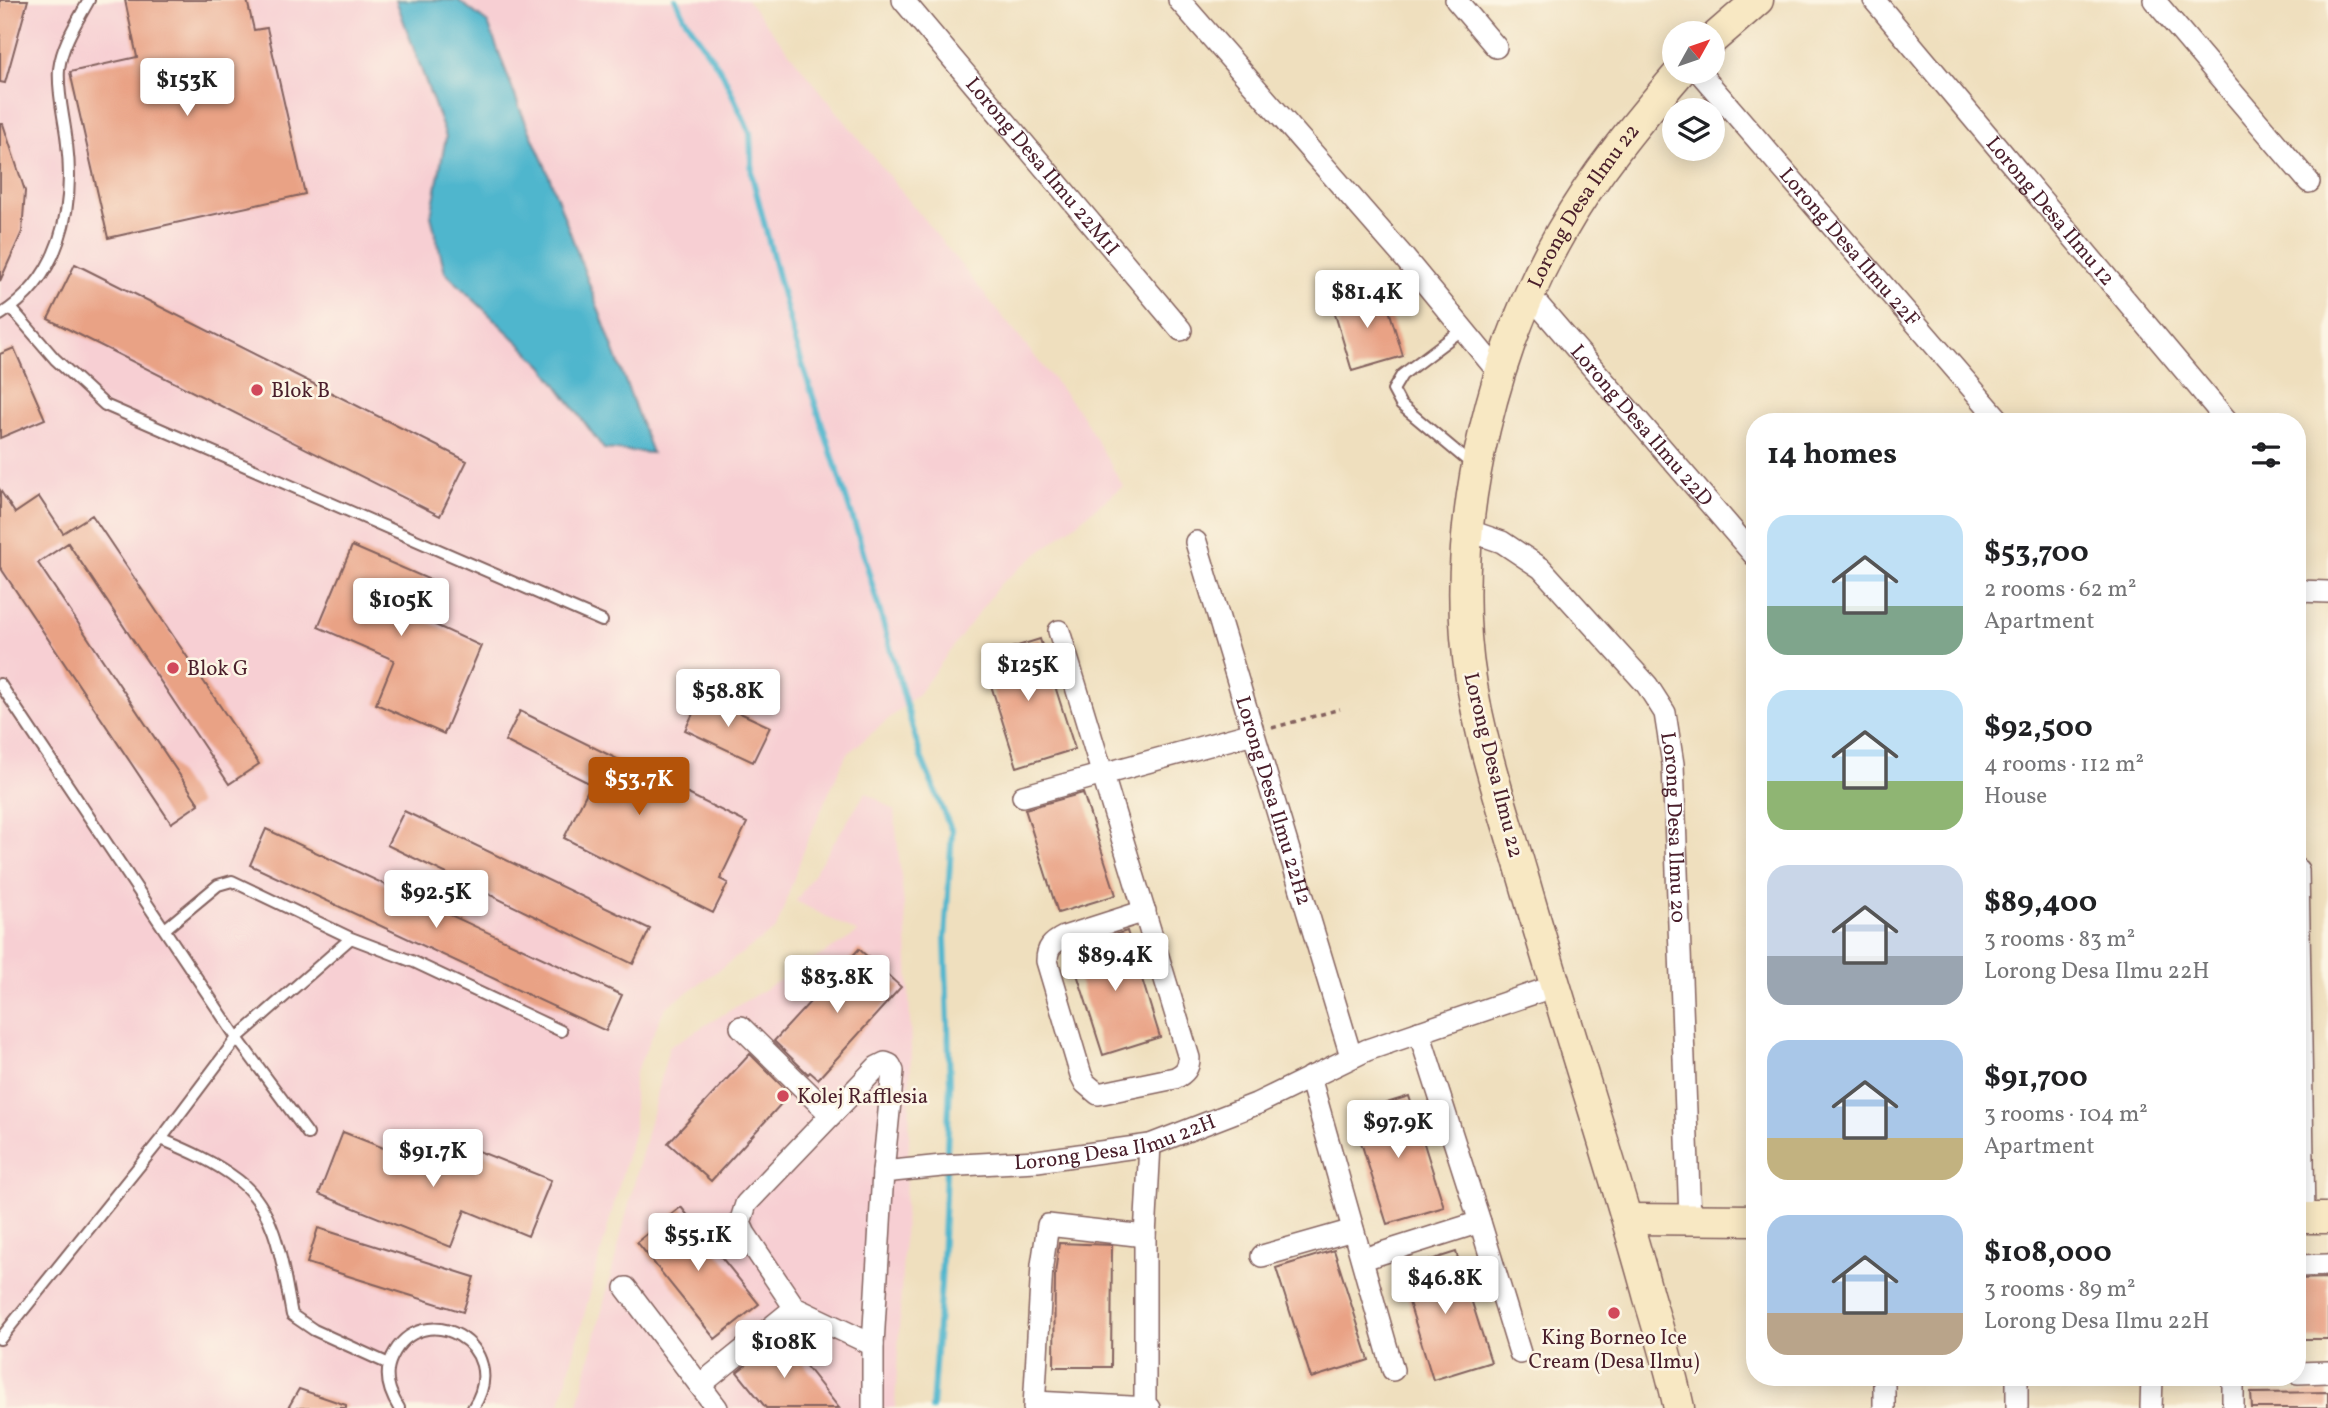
<!DOCTYPE html>
<meta charset="utf-8">
<style>
:root{--surface:#fff;--page:#f2f2f2;--text:#202124;--muted:#757577;--accent:#b45309}
body{margin:0;font-family:Vollkorn,serif;background:var(--page);color:var(--text);height:100vh;display:flex;flex-direction:column;font-size:26px;white-space:nowrap}
*{box-sizing:border-box;margin:0}
p{font-size:23px;color:var(--muted)}
.icon{flex:none;width:38px;height:38px;fill:none;stroke:currentColor;stroke-width:2;stroke-linecap:round;stroke-linejoin:round}
.map{position:relative;flex:1;overflow:hidden}
.side{position:absolute;left:1746px;top:413px;width:560px;height:973px;display:flex;flex-direction:column;background:var(--surface);border-radius:28px;box-shadow:0 4px 18px #0003}
.side>*{flex:none}
.needle{width:46px;rotate:50deg}
.fabs{position:absolute;left:1662px;top:21px;display:grid;gap:14px}
.fabs a{display:grid;place-items:center;width:63px;height:63px;border-radius:50%;background:var(--surface);box-shadow:0 4px 18px #0003;font-size:35px}
.price{position:absolute;translate:-50% -60px;padding:0 16px;border-radius:7px;background:#fff;color:#222;font-size:23px;line-height:46px;filter:drop-shadow(0 2px 4px #0008)}
.price::after{content:'';position:absolute;left:50%;top:42px;width:21px;height:16px;margin-left:-10px;background:inherit;clip-path:polygon(0 0,100% 0,50% 100%)}
.price.active{background:var(--accent);color:#fff}
ul{padding:0;list-style:none}
li{display:flex;align-items:center;gap:21px;height:175px;padding:0 21px}
li span{display:grid;place-items:center;flex:none;width:196px;height:140px;border-radius:21px;color:#555}
li>.icon{margin-inline-start:auto}
span .icon{width:84px;height:84px;fill:#fffc;stroke-width:1}
li b{font-size:30px}
h2{display:flex;justify-content:space-between;align-items:center;height:84px;padding:0 21px;font-size:30px}
.map>svg:first-child{display:block}
.built{fill:#f7cfd3}
.water{fill:#4fb6cd;stroke:#4c6a7c;stroke-width:2}
.lines{fill:none;stroke-linecap:round;stroke-linejoin:round}
.stream{stroke:#4fb6cd;stroke-width:6}
.building{fill:#e9a285}
.lane-casing{stroke:#84625e;stroke-width:14}
.street-casing{stroke:#84625e;stroke-width:24}
.secondary-casing{stroke:#84625e;stroke-width:33}
.path{stroke:#84625e;stroke-width:3.5;stroke-dasharray:5 5;stroke-linecap:butt}
.lane{stroke:#fff;stroke-width:10}
.street{stroke:#fff;stroke-width:21}
.secondary{stroke:#f8e8c3;stroke-width:30}
.poi-dot{fill:#d1495b;stroke:#fcf5e5;stroke-width:2.5}
.labels{text-anchor:middle;stroke-width:5;stroke-linejoin:round;paint-order:stroke}
.street-label{font-size:21px;fill:#4a1f2b;stroke:#fcf5e5}
.poi-label{font-size:21px;fill:#4a1f2b;stroke:#fcf5e5;text-anchor:start}
</style>
<div class="map">
<svg width="2328" height="1408" viewBox="0 0 2328 1408">
<rect width="100%" height="100%" fill="#fcf5e5"/>
<filter id="ink" filterUnits="userSpaceOnUse"><feTurbulence type="fractalNoise" baseFrequency=".0143" numOctaves="2"/><feDisplacementMap in="SourceGraphic" scale="14" xChannelSelector="R" yChannelSelector="G"/><feConvolveMatrix kernelMatrix="1 2 1 2 8 2 1 2 1" color-interpolation-filters="sRGB"/></filter>
<filter id="wash" filterUnits="userSpaceOnUse"><feTurbulence type="fractalNoise" baseFrequency=".00686" numOctaves="4" result="noise"/><feDisplacementMap in="SourceGraphic" scale="28" xChannelSelector="R" yChannelSelector="G"/><feGaussianBlur stdDeviation="1.57" result="paint"/><feColorMatrix in="noise" values="0 0 0 0 0 0 0 0 0 0 0 0 0 0 0 0 0 1.4 0 .05"/><feComposite in="paint" operator="in"/></filter>
<g filter="url(#wash)">
<rect width="100%" height="100%" fill="#efdfbe"/>
<path class="built" d="M0,0h747l335,415 41,71 -123,98 -82,110 -72,61 -40,89 -30,85 -111,79 -31,68v54l-75,278h-559z
M866,792l28,18 13,124 4,114 -2,97 -3,25 -1,46 -10,192h-318l92,-361 189,-114 -62,-32z"/>
<path class="water" d="M396,0h62l30,23 32,86 26,59 106,285 -48,-4 -61,-83 -98,-94 -14,-56 15,-79z"/>
<g class="lines">
<path class="stream" d="M676,0l8,17 39,57 27,59 2,43 43,166 62,189 64,226 31,75 -7,106 5,144 -9,201 -9,125"/>
</g>
<g id="blocks">
<path class="building" d="M0,0h28l-23,83 -5,-1z
M125,0h122l7,30 13,-2 38,166 -197,44 -38,-166 67,-15z
M0,124h3l22,67 -3,41 -22,49z
M75,264l392,197 -27,55 -392,-197z
M1383,290l20,66 -51,15 -20,-67z
M14,348l31,71 -45,19v-84z
M0,490l15,23 24,-16 24,36 29,-18 167,249 -30,20 -161,-241 -30,20 161,241 -28,19 -171,-256z
M352,546l83,36 -15,36 61,28 -37,88 -68,-30 18,-44 -76,-33z
M1040,639l35,110 -58,18 -35,-110z
M702,695l68,32 -17,35 -68,-32z
M520,711l227,112 -27,56 8,4 -15,30 -149,-75 27,-54 -86,-43z
M1083,793l33,102 -58,18 -33,-104z
M404,811l246,118 -17,35 -246,-119z
M266,829l356,166 -16,36 -356,-166z
M1127,931l33,106 -57,18 -34,-106z
M859,949l42,38 -83,92 -8,-7 -2,2 -34,-33z
M750,1054l40,40 -79,87 -43,-38z
M1409,1096l35,111 -57,17 -35,-110z
M343,1132l101,40 12,-30 95,38 -23,56 -63,-26 -14,37 -132,-53z
M681,1207l78,97 -44,35 -78,-97z
M318,1228l156,49 -11,35 -156,-49z
M1059,1243l53,2 -1,122h-57l1,-93z
M1334,1250l35,110 -58,18 -35,-110z
M1456,1252l35,110 -58,18 -34,-110z
M2328,1278v61h-30v-60z
M782,1336l57,72h-73l-29,-36z
M299,1389l47,16v3h-58z
M2328,1392v16h-76l-1,-15z"/>
</g>
</g>
<g filter="url(#ink)">
<use href="#blocks" fill-opacity="0" stroke="#84625e" stroke-width="2"/>
<g class="lines">
<defs>
<path id="lane" d="M11,308l44,51 50,46 497,216
M0,315c59,-36 75,-105 67,-171 -2,-24 -10,-50 -8,-75 3,-25 18,-47 30,-69
M1463,329l-61,46 -9,15 8,15 74,62
M0,684l237,354 -76,101 -161,200
M165,929l53,-44 14,-4 119,57
M308,1134l-71,-96 114,-100 63,24 147,69
M161,1139c26,11 54,23 77,41 40,30 45,89 54,135l22,15 75,34
M399,1408c-10,-16 -16,-33 -7,-51 30,-62 122,-12 81,51"/>
<g id="street">
<path id="s1" d="M903,0l278,330"/>
<path d="M1179,0l223,255 98,119"/>
<path d="M1456,0l40,47"/>
<path id="s2" d="M1874,0l354,422"/>
<path d="M2154,0l155,182"/>
<path id="s3" d="M1699,72l302,350"/>
<path id="s4" d="M1529,294l226,262"/>
<path id="s5" d="M1467,530l35,12 39,26 106,117 18,28 8,51 17,455"/>
<path id="s6" d="M1196,542l155,514"/>
<path d="M2298,591l30,1"/>
<path d="M1059,631l130,427c0,11 -5,16 -14,20l-77,16 -13,-11 -4,-8 -34,-114c0,-13 5,-18 17,-24l81,-26"/>
<path d="M1023,796l230,-63"/>
<path d="M2298,870l6,348"/>
<path d="M741,1027l90,88"/>
<path d="M1419,1032l61,190"/>
<path d="M1310,1077l83,293"/>
<path d="M1262,1256l91,-26"/>
<path d="M1363,1259l117,-37 40,131"/>
<path d="M2298,1266l30,-1"/>
<path d="M626,1288l91,120"/>
<path d="M873,1345l-78,-37 -50,-74 -5,-11 6,-19 131,-137 8,-4 5,2 3,6 -10,101"/>
<path d="M2298,1373l30,-1"/>
<path d="M700,1385l95,-77"/>
<path d="M1035,1402l114,6"/>
<path id="s7" d="M873,1408v-63l10,-173 59,-6 95,-5 113,-16 106,-41 111,-54 188,-64"/>
<path d="M1034,1408l8,-143 6,-40 97,11"/>
<path d="M1145,1408v-172l5,-91"/>
<path d="M1884,1408v-31"/>
<path d="M2017,1408v-31"/>
<path d="M2151,1408l1,-31"/>
<path d="M2233,1408v-31"/>
</g>
<g id="secondary">
<path d="M1713,39l45,-39"/>
<path d="M2298,1218h30"/>
<path d="M1628,1219l127,1"/>
<path id="s8" d="M1679,1408c-8,-37 -19,-74 -30,-110 -38,-140 -85,-278 -125,-418 -23,-79 -52,-160 -58,-243 -10,-132 29,-290 95,-405 33,-58 76,-110 119,-160"/>
</g>
</defs>
<use href="#lane" class="lane-casing"/>
<use href="#street" class="street-casing"/>
<use href="#secondary" class="secondary-casing"/>
<path class="path" d="M1272,728l68,-19"/>
<use href="#lane" class="lane"/>
<use href="#street" class="street"/>
<use href="#secondary" class="secondary"/>
</g>
</g>
<g class="poi-dot">
<circle cx="257" cy="390" r="7"/>
<circle cx="173" cy="668" r="7"/>
<circle cx="783" cy="1096" r="7"/>
<circle cx="1614" cy="1313" r="7"/>
</g>
<g class="labels">
<g class="street-label">
<text dy="7" stroke="none"><textPath href="#s1" startOffset="217">Lorong Desa Ilmu 22M1I</textPath></text>
<text dy="7" stroke="none"><textPath href="#s8" startOffset="1256">Lorong Desa Ilmu 22</textPath></text>
<text dy="7" stroke="none"><textPath href="#s2" startOffset="275">Lorong Desa Ilmu 12</textPath></text>
<text dy="7" stroke="none"><textPath href="#s3" startOffset="231">Lorong Desa Ilmu 22F</textPath></text>
<text dy="7" stroke="none"><textPath href="#s4" startOffset="173">Lorong Desa Ilmu 22D</textPath></text>
<text transform="translate(1494 765) rotate(76)" y="7">Lorong Desa Ilmu 22</text>
<text dy="7" stroke="none"><textPath href="#s6" startOffset="270">Lorong Desa Ilmu 22H2</textPath></text>
<text dy="7" stroke="none"><textPath href="#s5" startOffset="390">Lorong Desa Ilmu 20</textPath></text>
<text dy="7" stroke="none"><textPath href="#s7" startOffset="471">Lorong Desa Ilmu 22H</textPath></text>
</g>
<g class="poi-label">
<text x="271" y="397">Blok B</text>
<text x="187" y="675">Blok G</text>
<text x="797" y="1103">Kolej Rafflesia</text>
<text x="1614" y="1344" text-anchor="middle">King Borneo Ice<tspan x="1614" dy="24">Cream (Desa Ilmu)</tspan></text>
</g>
</g>
</svg>
<div class="fabs">
<a><svg class="needle" viewBox="-14 -14 28 28"><path d="M0-13l5 13h-10z" fill="#e53935"/><path d="M0 13l5-13h-10z" fill="#757577"/></svg></a>
<a><svg class="icon" aria-label="layers" viewBox="0 0 24 24"><path d="M12 4l9 5-9 5-9-5zM3 14l9 5 9-5"/></svg></a>
</div>
<b class="price" style="left:187px;top:118px">$153K</b>
<b class="price" style="left:1367px;top:330px">$81.4K</b>
<b class="price" style="left:401px;top:638px">$105K</b>
<b class="price" style="left:1028px;top:703px">$125K</b>
<b class="price" style="left:728px;top:729px">$58.8K</b>
<b class="price active" style="left:639px;top:817px">$53.7K</b>
<b class="price" style="left:436px;top:930px">$92.5K</b>
<b class="price" style="left:1115px;top:993px">$89.4K</b>
<b class="price" style="left:837px;top:1015px">$83.8K</b>
<b class="price" style="left:1398px;top:1160px">$97.9K</b>
<b class="price" style="left:433px;top:1189px">$91.7K</b>
<b class="price" style="left:698px;top:1273px">$55.1K</b>
<b class="price" style="left:1445px;top:1316px">$46.8K</b>
<b class="price" style="left:784px;top:1380px">$108K</b>
<section class="side">
<h2>14 homes<svg class="icon" aria-label="filters" viewBox="0 0 24 24"><path d="M4 7h16M4 17h16"/><circle cx="9" cy="7" r="2"/><circle cx="15" cy="17" r="2"/></svg></h2>
<ul>
<li><span style="background:linear-gradient(#bfe0f5 65%,#7fa58c 0)"><svg class="icon" aria-label="home" viewBox="0 0 24 24"><path d="M3 11l9-7 9 7M6 9v11h12V9"/></svg></span><div><b>$53,700</b><p>2 rooms · 62 m²</p><p>Apartment</p></div></li>
<li><span style="background:linear-gradient(#bfe0f5 65%,#8fb573 0)"><svg class="icon" aria-label="home" viewBox="0 0 24 24"><path d="M3 11l9-7 9 7M6 9v11h12V9"/></svg></span><div><b>$92,500</b><p>4 rooms · 112 m²</p><p>House</p></div></li>
<li><span style="background:linear-gradient(#c9d6e8 65%,#9aa5b1 0)"><svg class="icon" aria-label="home" viewBox="0 0 24 24"><path d="M3 11l9-7 9 7M6 9v11h12V9"/></svg></span><div><b>$89,400</b><p>3 rooms · 83 m²</p><p>Lorong Desa Ilmu 22H</p></div></li>
<li><span style="background:linear-gradient(#a9c7e8 70%,#c2b280 0)"><svg class="icon" aria-label="home" viewBox="0 0 24 24"><path d="M3 11l9-7 9 7M6 9v11h12V9"/></svg></span><div><b>$91,700</b><p>3 rooms · 104 m²</p><p>Apartment</p></div></li>
<li><span style="background:linear-gradient(#a9c7e8 70%,#b9a48a 0)"><svg class="icon" aria-label="home" viewBox="0 0 24 24"><path d="M3 11l9-7 9 7M6 9v11h12V9"/></svg></span><div><b>$108,000</b><p>3 rooms · 89 m²</p><p>Lorong Desa Ilmu 22H</p></div></li>
</ul>
</section>
</div>
